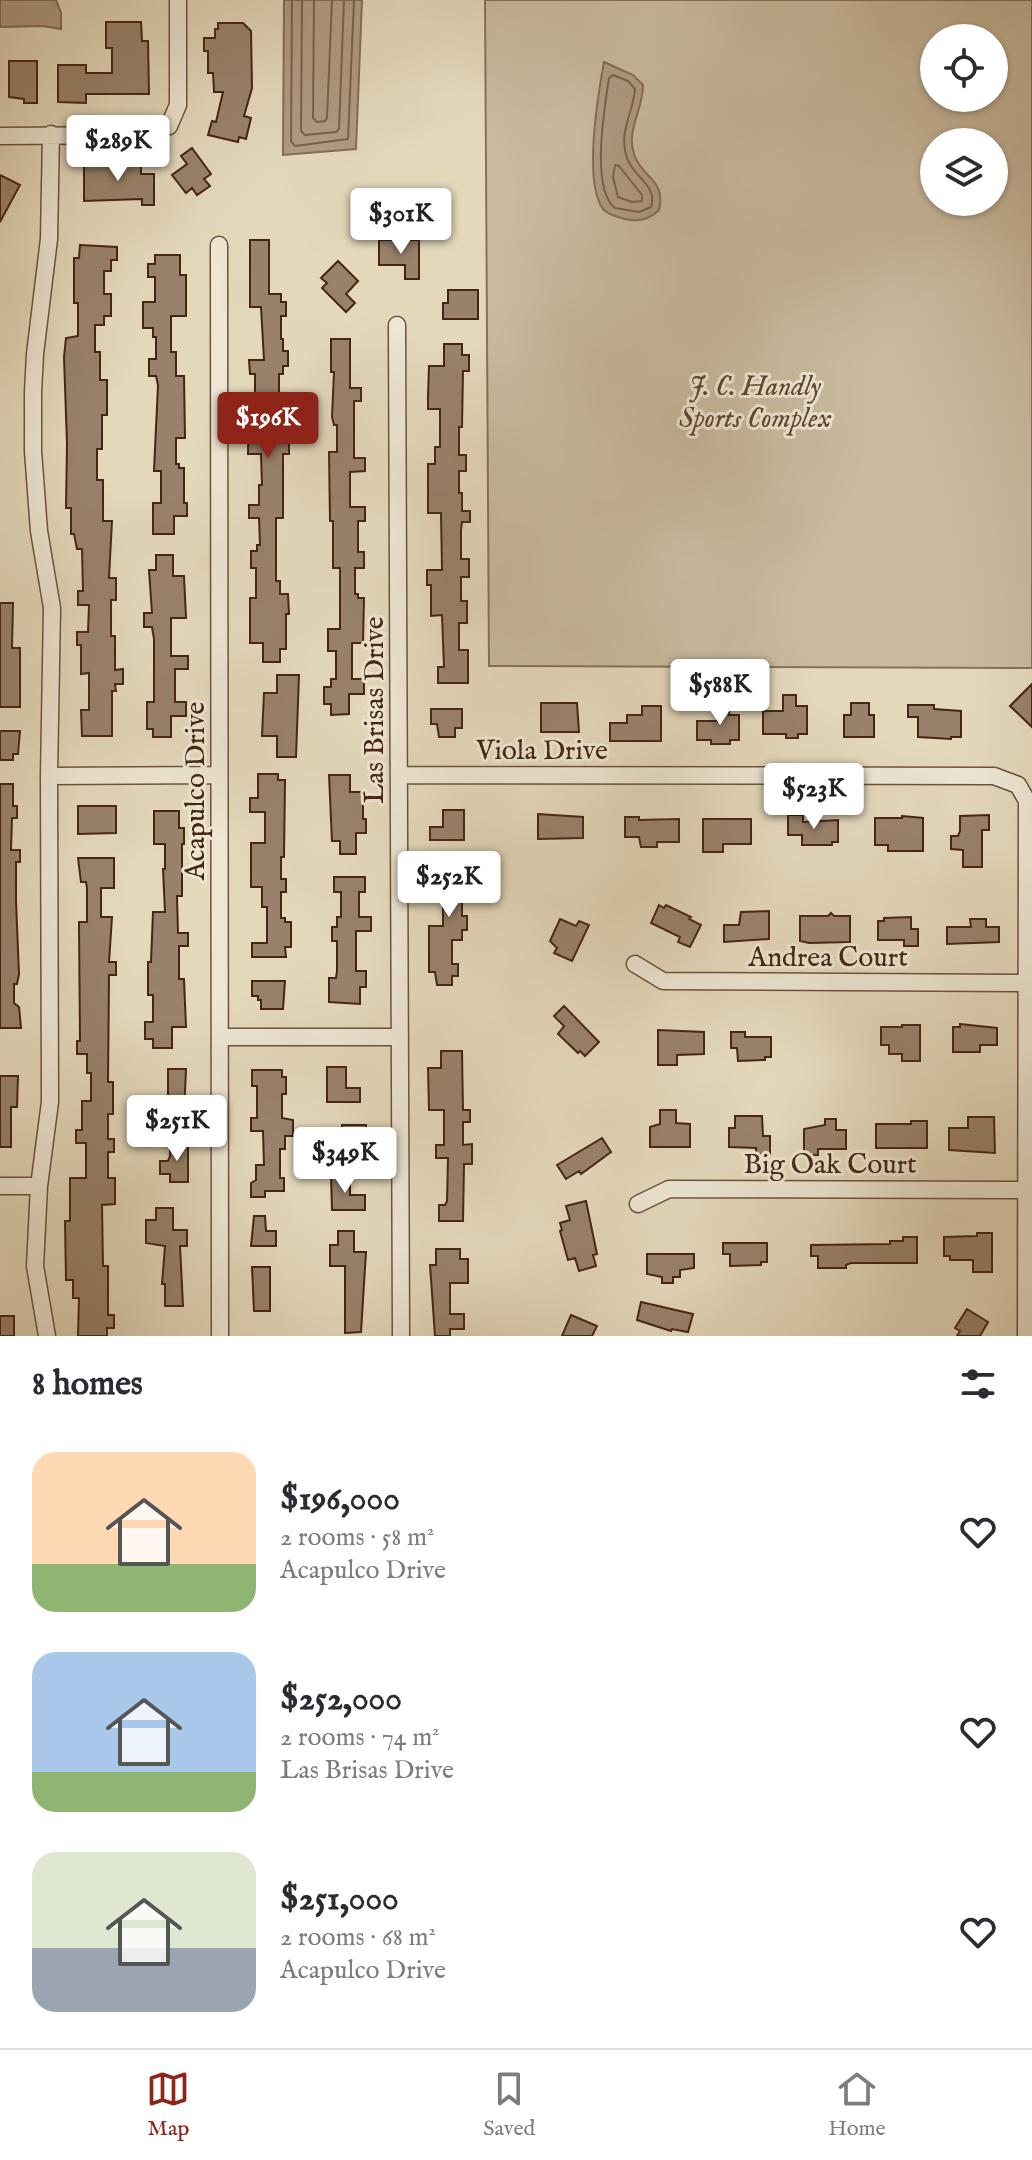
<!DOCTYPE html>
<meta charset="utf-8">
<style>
:root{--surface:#fff;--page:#f2f2f3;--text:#2b2b33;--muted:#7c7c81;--line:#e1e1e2;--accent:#8f2418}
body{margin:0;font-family:"IM FELL English",serif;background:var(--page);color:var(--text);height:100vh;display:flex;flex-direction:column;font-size:30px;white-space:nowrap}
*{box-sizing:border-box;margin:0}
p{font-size:26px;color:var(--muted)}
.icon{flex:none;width:44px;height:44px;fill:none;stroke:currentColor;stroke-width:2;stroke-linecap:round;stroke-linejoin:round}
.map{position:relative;height:1336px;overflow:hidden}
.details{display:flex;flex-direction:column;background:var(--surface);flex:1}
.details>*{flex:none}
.fabs{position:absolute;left:920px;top:24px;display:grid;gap:16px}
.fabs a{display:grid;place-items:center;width:88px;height:88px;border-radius:50%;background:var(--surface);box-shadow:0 2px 6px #0004;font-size:40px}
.price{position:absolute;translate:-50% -68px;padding:0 18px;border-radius:8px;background:#fff;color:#222;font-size:26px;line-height:52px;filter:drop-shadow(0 2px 4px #0008)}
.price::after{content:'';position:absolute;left:50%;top:48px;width:24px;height:18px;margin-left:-12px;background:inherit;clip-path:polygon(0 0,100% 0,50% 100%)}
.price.active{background:var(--accent);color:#fff}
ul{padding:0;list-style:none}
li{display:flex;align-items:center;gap:24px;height:200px;padding:0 32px}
li span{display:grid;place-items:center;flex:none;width:224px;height:160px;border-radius:24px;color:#555}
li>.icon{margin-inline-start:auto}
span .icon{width:96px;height:96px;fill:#fffc;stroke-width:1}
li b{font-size:34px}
h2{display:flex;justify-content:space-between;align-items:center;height:96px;padding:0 32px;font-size:34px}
.menu{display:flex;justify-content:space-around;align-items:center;height:112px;border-top:2px solid var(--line);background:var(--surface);font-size:22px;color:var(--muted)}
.menu a{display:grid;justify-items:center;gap:4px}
.menu .active{color:var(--accent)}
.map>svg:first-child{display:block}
.green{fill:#c9ba9f;stroke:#88705a;stroke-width:2;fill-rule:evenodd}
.water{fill:#af9b82;stroke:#856c56;stroke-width:2}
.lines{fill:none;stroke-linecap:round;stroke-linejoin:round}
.shore{stroke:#7b604b;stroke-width:2}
.building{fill:#99826b;stroke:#472514;stroke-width:2}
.minor-casing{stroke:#6e523e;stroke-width:19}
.minor{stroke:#ede6d3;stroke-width:16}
.labels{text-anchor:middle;stroke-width:6;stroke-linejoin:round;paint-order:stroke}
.park-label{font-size:28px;font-style:italic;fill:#614330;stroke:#ede6d3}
.street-label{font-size:28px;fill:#472514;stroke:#ede6d3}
</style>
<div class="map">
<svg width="1032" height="1336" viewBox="0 0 1032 1336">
<rect width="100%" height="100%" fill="#e4d8bb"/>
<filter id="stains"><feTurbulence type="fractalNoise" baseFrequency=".0025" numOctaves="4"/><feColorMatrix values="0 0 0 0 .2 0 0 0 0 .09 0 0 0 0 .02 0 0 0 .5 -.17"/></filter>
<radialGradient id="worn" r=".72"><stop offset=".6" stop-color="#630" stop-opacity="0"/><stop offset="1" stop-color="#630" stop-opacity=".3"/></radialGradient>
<path class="green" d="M485,0h547v668l-543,-2zM934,38h60v60h-60zM934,142h60v60h-60z"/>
<path class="water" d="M0,0h56l5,13v16l-18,-3 -43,1z
M284,0h78l-6,149 -73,6z
M604,62l29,13 10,10c0,25 -17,45 -9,69 8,25 32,24 25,56 -9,9 -21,12 -34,9 -7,-2 -17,-4 -22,-10 -20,-28 -5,-114 1,-147z"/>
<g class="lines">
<path class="shore" d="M292,0l-1,141 4,5 53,-7 6,-139
M302,0l-1,131 4,4 31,-3 3,-3 5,-129
M314,0l-1,118 4,4 8,-1 2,-3 5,-118
M613,75l15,6 7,8c-2,25 -17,43 -8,69 6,19 31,27 24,49l-12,5 -24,-4c-25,-20 -10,-102 -6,-130z
M615,165l4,1 23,29v6l-10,1 -14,-5 -5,-20z"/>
</g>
<path class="building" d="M106,22h35l1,19h6l1,53h-63v9l-28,-1v-37h28v8h26v-25h-6z
M218,23h25l8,8 1,57 -8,28 7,2 -5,21 -7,-2 -1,5 -30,-7 4,-14 4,1 7,-30h-9l-1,-19h-5v-22h-4v-13h11v-9h3z
M9,61h28v42h-13v-4l-15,-2z
M192,148l19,26 -7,5 6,7 -13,9 -5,-7 -6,5 -14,-18 15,-11 -6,-8z
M84,164h57v10h13v31h-12v-6l-58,2z
M0,175l20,10 -20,37z
M250,240h19v54h12v8h5v14h-5v23h2v12h5v15h-5v8h-4v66h10v14h-6v64h-7v63h4v13h8l1,20h-3v35h-6v13h-17v-19h-13v-45h6v-30h-5v-17h6v-6h3l-1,-27h-10v-13h10v-20h3l-1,-31h-13l1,-49h6v-31h-5l-1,-14h15l-3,-53h-11z
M379,240h40v39h-14v-14h-26z
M80,245l37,2v13h-6v11h-7v23h7v22h-7v9h-9v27h5v28h7v35h-5v34h-5v31h6v41h9l-3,57h7v22h-5v36h4v34l8,-1v15h-8l1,7h-4v45h-30l-1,-26h8v-37l-8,1v-29h-4v-13h11l1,-27h-11v-14h5l-1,-42h-5l-3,-15h-3v-26h-5l1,-64 -3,-87 2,-19 12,-2v-33h-4v-45h5z
M155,255h25v20h6v41h-15v36h5v24h8l1,62h-9v26h3v4h5v35h3v13h-13v18h-21v-31h8v-32h-7l4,-86 -2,-9h-7v-17h7v-22h-3v-9h-10v-26h12v-25h-7v-13h7z
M338,261l20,20 -12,13 9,9 -9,9 -24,-24 5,-5 -6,-5z
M448,290h30v29h-35v-16h5z
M331,339h19v49h11v13h-7v57h11v13l-15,1v35h15v14h-7v31h6v16h-9v26h3v4h6l-1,45h-11v36h12v15h-15v20l-18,1v-11h-7v-17h7v-8h5v-28h-8v-22h12v-61h-7v-47h-3l-1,-69h8v-27h-3l-2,-8 2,-45h-3z
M444,344h18v11h7v16h-6l-1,56h-3v28h7v16h-7v22h3v18h8v11h-8l-1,8v29h8v18h-8v24h6v22h-8v27h9v33h-30v-16h6l-2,-52 -11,1v-31h-4v-15h15l-1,-57h-13v-49h7v-17h5v-38h-12v-13l1,-30h15z
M156,555h17v21h11l2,42h-15v38h17v13h-13v33h11v14h-15v21h-18v-8h-6v-27h7v-63l-2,-12h-8v-14h8l-3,-43h7z
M0,603h13l-1,45h8v59h-20z
M277,675h22l-3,82h-19v-21h-15l2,-43h13z
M1032,684v43l-22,-21z
M783,695h13v11h11v28h-9v4h-12v-4h-23v-23h20z
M541,703h36l2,29h-38z
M851,703h18v12h5v22h-30v-22h7z
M717,704h12v11h10v25h-9v4h-19v-4h-14v-19h20z
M908,705h26v4l27,2v26h-10v2l-33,-2v-20h-10z
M642,706h19v35h-51v-18h17v-8h15z
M431,709h31v19h-7v9h-16l-2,-13h-6z
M0,731h20l-2,23h-5v6h-13z
M258,774h20v6h7l-1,77h-3v22h5v13h-5v26h4v4h6v25h-6l1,10h-34v-14h15v-36h-5v-20h-11v-44h14v-31h-15v-14h8z
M329,775h21v17h13v27h3v14h-10v21h-16v-13h-8z
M0,784h13v22h4v12h-5l-1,32h9v12h-4v39l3,73 -2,10h-3v19l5,4 2,21h-21z
M78,806h38v27l-38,1z
M443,810h21v30h-34v-13h13z
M154,811h25v17h5v16h-2v52h-5l1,37h10v13h-9v33h5l2,48h-14v21h-19v-9h-8v-17h8v-27h-5v-33h3l2,-50h12l-2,-43h2v-25h-11z
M538,814l45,3v21l-45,1z
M788,815h15v7l35,-2v22h-6v3h-30v-10h-14z
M989,815v15h-7v37h-19v-17l-12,-1v-13h7l2,-5v-15z
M902,816l21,2v33h-35v-6h-13v-27h27z
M625,817h14v3l40,-1v23h-22v5h-16l-2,-10h-14z
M703,819h48v25h-28v8h-20z
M78,858h36v30h-13v29h11l-3,45h7v13h-7l-1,107h5v32h-5v25h6v13h-6v26h7v26l-13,1 1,61h5v49h6v13h-7v8h-29l1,-38h-6v-18h-7l-1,-59h5v-43h16v-35h-10v-13h6v-29h9v-28h-4v-19h-10v-13h3l-1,-119h8v-34l-1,-6h-5z
M432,862h42v17h-10l-2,11v26h5v14h-5v10h-10v24h6v12h-6v9h-15l-2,-13h-6v-46h14v-35h-4v-13h-7z
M334,877h31v15h-6v25h12v14h-15v40h10v16h-6v17l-31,-2v-24h7l1,-7v-30h-5v-14h5v-10h4v-25h-7z
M659,905l5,3 2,-3 25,12 -2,2 12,6 -11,22 -12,-5 2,-5 -29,-14z
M769,911v28l-45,3v-17h15l2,-13z
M831,913l3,3h16v26l-41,1 -9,-2v-25h28z
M911,917v12h7v17h-14v-6h-26v-19h6v-3z
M560,919l16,7 3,-5 10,4 -17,36 -18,-8 3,-5 -7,-7z
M970,919h16v8h13v15l-52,2v-17h24z
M252,981h33l-2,28h-22v-9h-3v-4h-6z
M564,1006l35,36 -14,14 -5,-5 -2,2 -20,-19 6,-8 -10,-10z
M960,1024l37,4v17h-17v7h-27v-25h7z
M902,1025h18v36h-18v-7h-13v-9h-8v-18h21z
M658,1030l46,2v22l-27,1v10h-19z
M731,1032h14v5h26v20h-6v3l-27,1 -1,-13h-6z
M441,1051h21l1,59h7v12h-7v23l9,-1v20h-8l-1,57h-24v-16h6l2,-4 1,-43h-12v-13h8v-35h-15l-1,-42h13z
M327,1067h19v21h14v14h-33z
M168,1069h18l-2,45h-16z
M252,1070h30v7h4v17h-4v24l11,2v16h-8v13h-5v29h4v13h-19v6h-14v-14l5,-3v-15h8l-1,-34h-12v-13h6v-32h-5z
M0,1076h18l-1,31h-6v40h-11z
M660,1110h16v13l14,1v23h-40v-20l10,-3z
M735,1116h27l1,20h7v18h-14v-6l-27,-1v-19h6z
M968,1117h26l1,36 -46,-3v-22h19z
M825,1119h11v11h10v19h-28v6h-14v-26l21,-4z
M911,1121h16v27h-51v-24h35z
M342,1125h24v15h-5v4h-3v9h-16z
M602,1138l9,14 -30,22 -2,-3 -13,8 -9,-14z
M170,1142h18v40h-18v-8h-10v-13h8l2,-5z
M331,1174h19v21h15v15h-33z
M586,1201l11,53 -4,1 3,11 -17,5 -4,-13 -7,2 -8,-29 2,-1 -2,-7 10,-3 -4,-14z
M156,1208h17v22h14v16h-7l3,60h-18v-22h-3l3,-38 -19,-3v-23h10z
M254,1216h11l1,15h10v15h-25z
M338,1231h16v21h12l-5,80 -16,1v-67h-15v-21h8z
M977,1233h15v39h-19v-12h-23v-4h-6v-19l33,-1z
M903,1237h14v26h-66l-5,2v3h-28v-12h-7v-11l79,-1v-3h13z
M723,1243h44v19h-6v3l-31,1v-12h-7z
M436,1249h24v10h8v24h-18v31h14v15h-14v7h-15l-5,-71h6z
M647,1254h47v14l-14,2v7h-7v6h-11v-6l-15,-3z
M252,1267h18v44h-16z
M641,1302l52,12 -5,18 -16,-3 -1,2 -34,-11z
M967,1309l21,13 -8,14h-23l3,-5 -5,-3z
M571,1315l26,11 -5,10h-30z
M0,1316h14v20h-14z"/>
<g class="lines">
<defs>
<path id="minor" d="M0,136l148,-1 21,-9 9,-21v-105
M219,245l1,1091
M397,325l4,1011
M400,775l594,1 24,9 9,16 -1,535
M49,776l170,-1
M635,964l28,17 363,2
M220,1037h180
M0,1186h39
M638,1204l31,-15 356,1
M47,1336l-12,-70 4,-80 11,-84 -1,-326 3,-168 -13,-77 -6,-80v-59l2,-38 14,-115 2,-105"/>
</defs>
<use href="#minor" class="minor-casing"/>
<use href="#minor" class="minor"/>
</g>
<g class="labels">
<g class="park-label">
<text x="755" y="395">J. C. Handly<tspan x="755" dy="32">Sports Complex</tspan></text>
</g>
<g class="street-label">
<text transform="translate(373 710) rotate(-90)" y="10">Las Brisas Drive</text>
<text x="542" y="759">Viola Drive</text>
<text transform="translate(194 791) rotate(-90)" y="10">Acapulco Drive</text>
<text x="828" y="966">Andrea Court</text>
<text x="830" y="1173">Big Oak Court</text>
</g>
</g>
<rect width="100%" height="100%" filter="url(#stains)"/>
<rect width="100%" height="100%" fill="url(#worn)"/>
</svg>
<div class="fabs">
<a><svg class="icon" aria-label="locate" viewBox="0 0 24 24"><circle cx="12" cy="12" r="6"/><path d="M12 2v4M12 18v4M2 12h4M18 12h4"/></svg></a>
<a><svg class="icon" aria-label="layers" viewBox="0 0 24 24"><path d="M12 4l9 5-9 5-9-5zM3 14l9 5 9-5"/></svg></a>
</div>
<b class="price" style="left:118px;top:183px">$289K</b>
<b class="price" style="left:401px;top:256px">$301K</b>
<b class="price active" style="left:268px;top:460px">$196K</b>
<b class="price" style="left:720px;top:727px">$588K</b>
<b class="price" style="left:814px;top:831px">$523K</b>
<b class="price" style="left:449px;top:919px">$252K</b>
<b class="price" style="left:177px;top:1163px">$251K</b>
<b class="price" style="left:345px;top:1195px">$349K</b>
</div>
<section class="details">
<h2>8 homes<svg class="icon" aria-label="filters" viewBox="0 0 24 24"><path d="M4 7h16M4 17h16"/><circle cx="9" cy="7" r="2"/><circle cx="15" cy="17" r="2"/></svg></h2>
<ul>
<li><span style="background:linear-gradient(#ffd9b3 70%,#8fb573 0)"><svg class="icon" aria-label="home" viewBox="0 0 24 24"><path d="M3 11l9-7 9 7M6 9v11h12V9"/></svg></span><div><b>$196,000</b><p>2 rooms · 58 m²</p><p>Acapulco Drive</p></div><svg class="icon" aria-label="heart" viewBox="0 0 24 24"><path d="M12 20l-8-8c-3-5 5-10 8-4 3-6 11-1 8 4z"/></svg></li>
<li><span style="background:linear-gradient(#a9c7e8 75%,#8fb573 0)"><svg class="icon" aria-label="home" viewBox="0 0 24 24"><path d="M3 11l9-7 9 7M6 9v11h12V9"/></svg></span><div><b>$252,000</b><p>2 rooms · 74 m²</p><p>Las Brisas Drive</p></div><svg class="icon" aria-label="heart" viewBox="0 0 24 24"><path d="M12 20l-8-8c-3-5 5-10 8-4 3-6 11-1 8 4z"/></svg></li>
<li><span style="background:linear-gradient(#dfe7d0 60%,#9aa5b1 0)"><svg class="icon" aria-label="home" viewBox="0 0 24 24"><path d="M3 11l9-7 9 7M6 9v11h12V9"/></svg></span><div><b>$251,000</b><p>2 rooms · 68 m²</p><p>Acapulco Drive</p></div><svg class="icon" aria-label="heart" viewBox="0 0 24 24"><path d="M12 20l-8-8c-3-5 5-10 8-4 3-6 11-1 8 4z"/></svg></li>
</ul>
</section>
<nav class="menu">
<a class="active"><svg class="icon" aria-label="map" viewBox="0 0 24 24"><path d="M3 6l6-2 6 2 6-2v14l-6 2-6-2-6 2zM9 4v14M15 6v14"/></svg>Map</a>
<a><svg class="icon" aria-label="saved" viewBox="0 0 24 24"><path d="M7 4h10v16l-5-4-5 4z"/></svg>Saved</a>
<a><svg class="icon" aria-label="home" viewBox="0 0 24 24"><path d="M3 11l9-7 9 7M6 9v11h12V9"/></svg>Home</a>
</nav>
